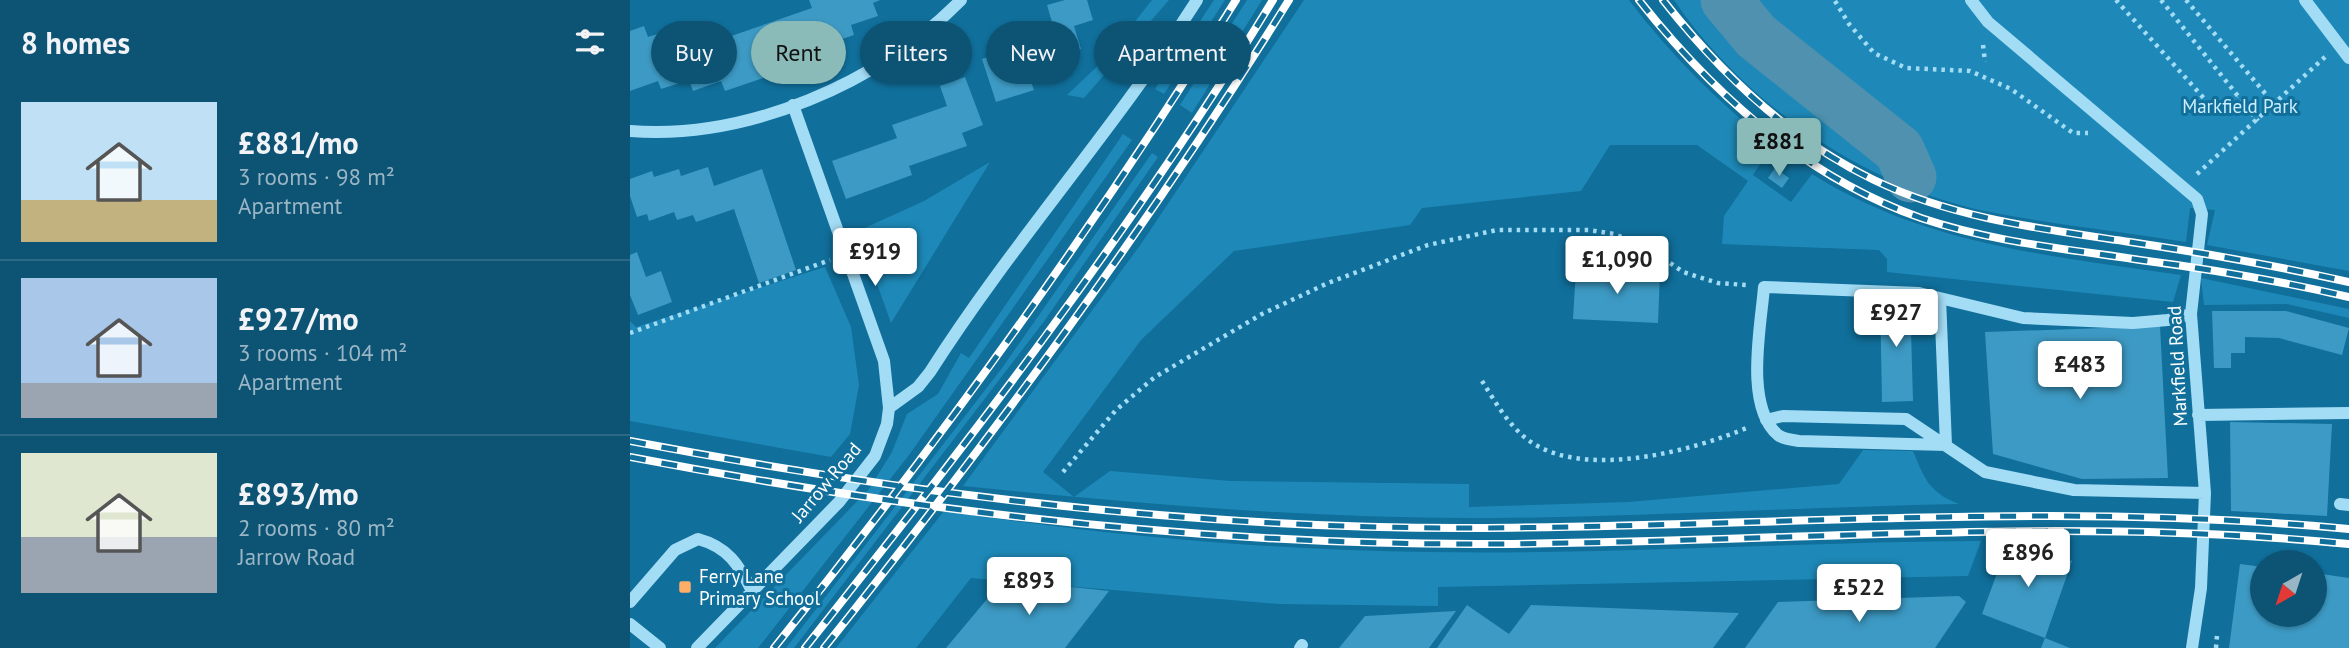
<!DOCTYPE html>
<meta charset="utf-8">
<style>
:root{--surface:#0c5374;--page:#155979;--text:#f1f3f6;--muted:#9ab6c5;--line:#2c6986;--accent:#8bbbb9}
body{margin:0;font-family:"PT Sans",sans-serif;background:var(--page);color:var(--text);height:100vh;display:flex;flex-direction:column;font-size:26px;white-space:nowrap}
*{box-sizing:border-box;margin:0}
p{font-size:23px;color:var(--muted)}
.icon{flex:none;width:38px;height:38px;fill:none;stroke:currentColor;stroke-width:2;stroke-linecap:round;stroke-linejoin:round}
.map{position:relative;flex:1;overflow:hidden}
.details{display:flex;flex-direction:column;background:var(--surface);width:630px}
.details>*{flex:none}
.banner{position:absolute;left:21px;top:21px;width:665px;height:63px;display:flex;gap:14px}
.needle{width:46px;rotate:219deg}
.buttons{position:absolute;left:1620px;top:550px;display:grid;gap:14px}
.buttons a{display:grid;place-items:center;width:77px;height:77px;border-radius:50%;background:var(--surface);box-shadow:0 2px 5px #0004;font-size:35px}
.price{position:absolute;translate:-50% -60px;padding:0 16px;border-radius:7px;background:#fff;color:#222;font-size:23px;line-height:46px;filter:drop-shadow(0 2px 4px #0008)}
.price::after{content:'';position:absolute;left:50%;top:42px;width:21px;height:16px;margin-left:-10px;background:inherit;clip-path:polygon(0 0,100% 0,50% 100%)}
.price.selected{background:var(--accent);color:#111}
ul{padding:0;list-style:none}
li{display:flex;align-items:center;gap:21px;height:175px;padding:0 21px}
li+li{border-top:2px solid var(--line)}
li span{display:grid;place-items:center;flex:none;width:196px;height:140px;border-radius:0px;color:#555}
li>.icon{margin-inline-start:auto}
span .icon{width:84px;height:84px;fill:#fffc;stroke-width:1}
li b{font-size:30px}
h2{display:flex;justify-content:space-between;align-items:center;height:84px;padding:0 21px;font-size:30px}
.chip{padding:0 24px;border-radius:32px;background:var(--surface);box-shadow:0 2px 5px #0004;font-size:24px;line-height:63px}
.chip.selected{background:var(--accent);color:#111}
main{display:flex;flex:1;min-height:0}
.map>svg:first-child{display:block}
.green{fill:#1e89b8}
.lines{fill:none;stroke-linecap:round;stroke-linejoin:round}
.river{stroke:#4f91ae;stroke-width:51}
.building{fill:#3d9ac4}
.path{stroke:#a3dcf5;stroke-width:4.5;stroke-dasharray:3.5 5;stroke-linecap:butt}
.minor{stroke:#a3dcf5;stroke-width:12}
.rail-casing{stroke:#fff;stroke-width:8}
.rail{stroke:#106f9b;stroke-width:5;stroke-dasharray:16;stroke-linecap:butt}
.poi-dot{fill:#ffae67;stroke:#106f9b;stroke-width:2.5}
.labels{text-anchor:middle;stroke-width:6;stroke-linejoin:round;paint-order:stroke}
.park-label{font-size:19px;fill:#cbeffe;stroke:#106f9b}
.street-label{font-size:19px;fill:#fff;stroke:#106f9b}
.poi-label{font-size:19px;fill:#fff;stroke:#106f9b;text-anchor:start}
</style>
<main>
<section class="details">
<h2>8 homes<svg class="icon" aria-label="filters" viewBox="0 0 24 24"><path d="M4 7h16M4 17h16"/><circle cx="9" cy="7" r="2"/><circle cx="15" cy="17" r="2"/></svg></h2>
<ul>
<li><span style="background:linear-gradient(#bfe0f5 70%,#c2b280 0)"><svg class="icon" aria-label="home" viewBox="0 0 24 24"><path d="M3 11l9-7 9 7M6 9v11h12V9"/></svg></span><div><b>£881/mo</b><p>3 rooms · 98 m²</p><p>Apartment</p></div></li>
<li><span style="background:linear-gradient(#a9c7e8 75%,#9aa5b1 0)"><svg class="icon" aria-label="home" viewBox="0 0 24 24"><path d="M3 11l9-7 9 7M6 9v11h12V9"/></svg></span><div><b>£927/mo</b><p>3 rooms · 104 m²</p><p>Apartment</p></div></li>
<li><span style="background:linear-gradient(#dfe7d0 60%,#9aa5b1 0)"><svg class="icon" aria-label="home" viewBox="0 0 24 24"><path d="M3 11l9-7 9 7M6 9v11h12V9"/></svg></span><div><b>£893/mo</b><p>2 rooms · 80 m²</p><p>Jarrow Road</p></div></li>
</ul>
</section>
<div class="map">
<svg width="1719" height="648" viewBox="0 0 1719 648">
<rect width="100%" height="100%" fill="#106f9b"/>
<path class="green" d="M522,0h17l-85,98 -17,-3 39,-37z
M584,0h11l-61,94 -9,-5z
M617,0h15l-70,113 -12,-8z
M674,0h325c41,55 90,102 143,146l-19,29 38,27 21,-28c112,71 240,82 369,101l-8,27 -286,-30v-13l-8,-9 -157,-6 2,-28 24,-35 -51,-36h-87l-29,46 -159,17 -12,17 -176,26 -93,89 -98,132 31,25 36,-26 120,10 239,3v23l159,-5 211,-18 24,-34 50,1c12,29 16,41 46,53 -156,3 -313,13 -469,14 -176,1 -352,-14 -527,-32l178,-242z
M1044,0h675v271l-142,-26 8,-35 -25,-2 -4,34c-68,-11 -138,-18 -206,-32 -120,-27 -237,-108 -306,-210z
M493,134l9,6 -223,315 -151,193h-43l154,-159 23,-37 15,-38 31,-20 23,-41 8,5z
M522,153l6,4 -113,163 -251,328h-8l216,-280z
M360,162l-99,161 -33,-92 66,-30z
M195,267l26,60 8,58 -9,49 -19,23 -201,-36v-100l6,6z
M1571,278l148,31v9l-62,-14 -83,1z
M314,511c160,24 321,39 483,41 185,3 370,-10 554,-11l-13,35 -530,11v19l-159,-2 -308,-26 -55,70h-80z"/>
<g class="lines">
<path class="river" d="M1096,0l30,36 143,114 12,27"/>
</g>
<path class="building" d="M179,0h71l-7,3 5,13 -27,9 3,10 -30,10 4,11 -103,35 -4,-10 -28,10 -4,-11 -28,9 -3,-8 -28,10v-60l14,-5 4,11 25,-8 4,10 29,-10 5,14 101,-35z
M435,0h22l6,20 -19,6 7,23 -22,7 4,13 -33,10 4,11 -38,12 -14,-43 32,-9 -5,-15 43,-13 -5,-17z
M335,77l18,48 -21,8 5,13 -58,20 3,9 -66,24 -14,-38 65,-23 -5,-13 55,-19 -7,-20z
M78,167l6,19 48,-17 34,101 -37,13 -25,-74 -38,13 -3,-7 -16,5 -3,-8 -25,9 -2,-7 -10,3 -7,-21v-17l22,-8 2,6 25,-8 2,7z
M1145,168l14,10 -7,10 -14,-10z
M7,252l9,25 15,-6 11,31 -34,13 -8,-20v-40z
M946,269l84,4 -2,50 -85,-4z
M1280,296l3,105 -31,1 -2,-105z
M1582,311h74l63,17 -7,27 -63,-17 -34,-1v16h-14v15h-17z
M1530,326l8,152 -86,1 -89,-25 -8,-122z
M1600,422l102,2 -5,92 -96,-5z
M1377,546l21,8 3,-8 41,15 -27,77 -63,-24z
M1610,564l23,3v47h52v-41l34,5v70h-120z
M373,580l78,8 28,3 -44,57h-119z
M1329,596l7,6 -31,46h-190l33,-46z
M837,605l42,29 22,-29 208,8 -26,35h-276z
M826,611l-27,37h-90l26,-32z
M1415,638l25,10h-29z"/>
<g class="lines">
<path class="path" d="M1486,0l102,114 19,-18
M1531,0l97,121
M1556,0l89,105
M1205,1l14,23 25,29 32,15 64,3 41,18 62,44h15
M1353,45l2,17
M1567,174l128,-117
M0,333l200,-73
M852,381c14,22 29,49 52,63 56,34 158,7 215,-17
M433,472l53,-62 39,-33 107,-63 66,-31 100,-38 69,-15h92l25,4 32,12 37,26 35,11 28,2
M1586,648l1,-13"/>
<path class="minor" d="M1341,0l17,22 209,177 5,15 -11,100 14,179 -4,95 -9,60
M1675,0l44,58
M0,131c118,9 249,-48 331,-131
M1310,298l6,147
M259,408l29,-21 12,-15c82,-129 185,-243 267,-372
M1568,415l151,-2
M1136,420l17,-4 123,3 79,53 89,18 131,3
M1316,445l-147,-4c-7,-1 -16,-2 -21,-6 -34,-29 -17,-109 -14,-148l155,6 104,25 110,5 35,-3 23,-6
M1710,504l9,1
M0,602l45,-52 23,-11c30,8 41,26 54,52
M0,624l30,24
M67,648l142,-146 36,-46 12,-32 2,-16 -5,-47 -91,-256
M670,648l2,-3"/>
<defs>
<path id="rail" d="M1009,0c74,94 168,178 282,218 71,24 146,31 219,42 70,9 140,21 209,37
M1033,0c58,74 126,139 211,180 81,39 169,49 256,62 74,11 147,24 219,40
M0,441c277,53 562,88 844,87 292,-1 583,-27 875,1
M0,457c277,53 562,87 844,87 292,0 583,-29 875,0
M144,648c166,-207 322,-422 462,-648
M175,648c165,-208 329,-420 468,-648
M194,648c166,-208 324,-421 465,-648"/>
</defs>
<use href="#rail" class="rail-casing"/>
<use href="#rail" class="rail"/>
</g>
<rect class="poi-dot" x="48" y="580" width="14" height="14" rx="3.5"/>
<g class="labels">
<g class="park-label">
<text x="1610" y="113">Markfield Park</text>
</g>
<g class="street-label">
<text transform="translate(1547 366) rotate(-93)" y="7">Markfield Road</text>
<text transform="translate(196 482) rotate(-50)" y="7">Jarrow Road</text>
</g>
<g class="poi-label">
<text x="69" y="583">Ferry Lane<tspan x="69" dy="22">Primary School</tspan></text>
</g>
</g>
</svg>
<div class="buttons">
<a><svg class="needle" viewBox="-14 -14 28 28"><path d="M0-13l5 13h-10z" fill="#e53935"/><path d="M0 13l5-13h-10z" fill="#9ab6c5"/></svg></a>
</div>
<b class="price selected" style="left:1149px;top:178px">£881</b>
<b class="price" style="left:245px;top:288px">£919</b>
<b class="price" style="left:987px;top:296px">£1,090</b>
<b class="price" style="left:1266px;top:349px">£927</b>
<b class="price" style="left:1450px;top:401px">£483</b>
<b class="price" style="left:1398px;top:589px">£896</b>
<b class="price" style="left:399px;top:617px">£893</b>
<b class="price" style="left:1229px;top:624px">£522</b>
<div class="banner">
<a class="chip">Buy</a>
<a class="chip selected">Rent</a>
<a class="chip">Filters</a>
<a class="chip">New</a>
<a class="chip">Apartment</a>
</div>
</div>
</main>
